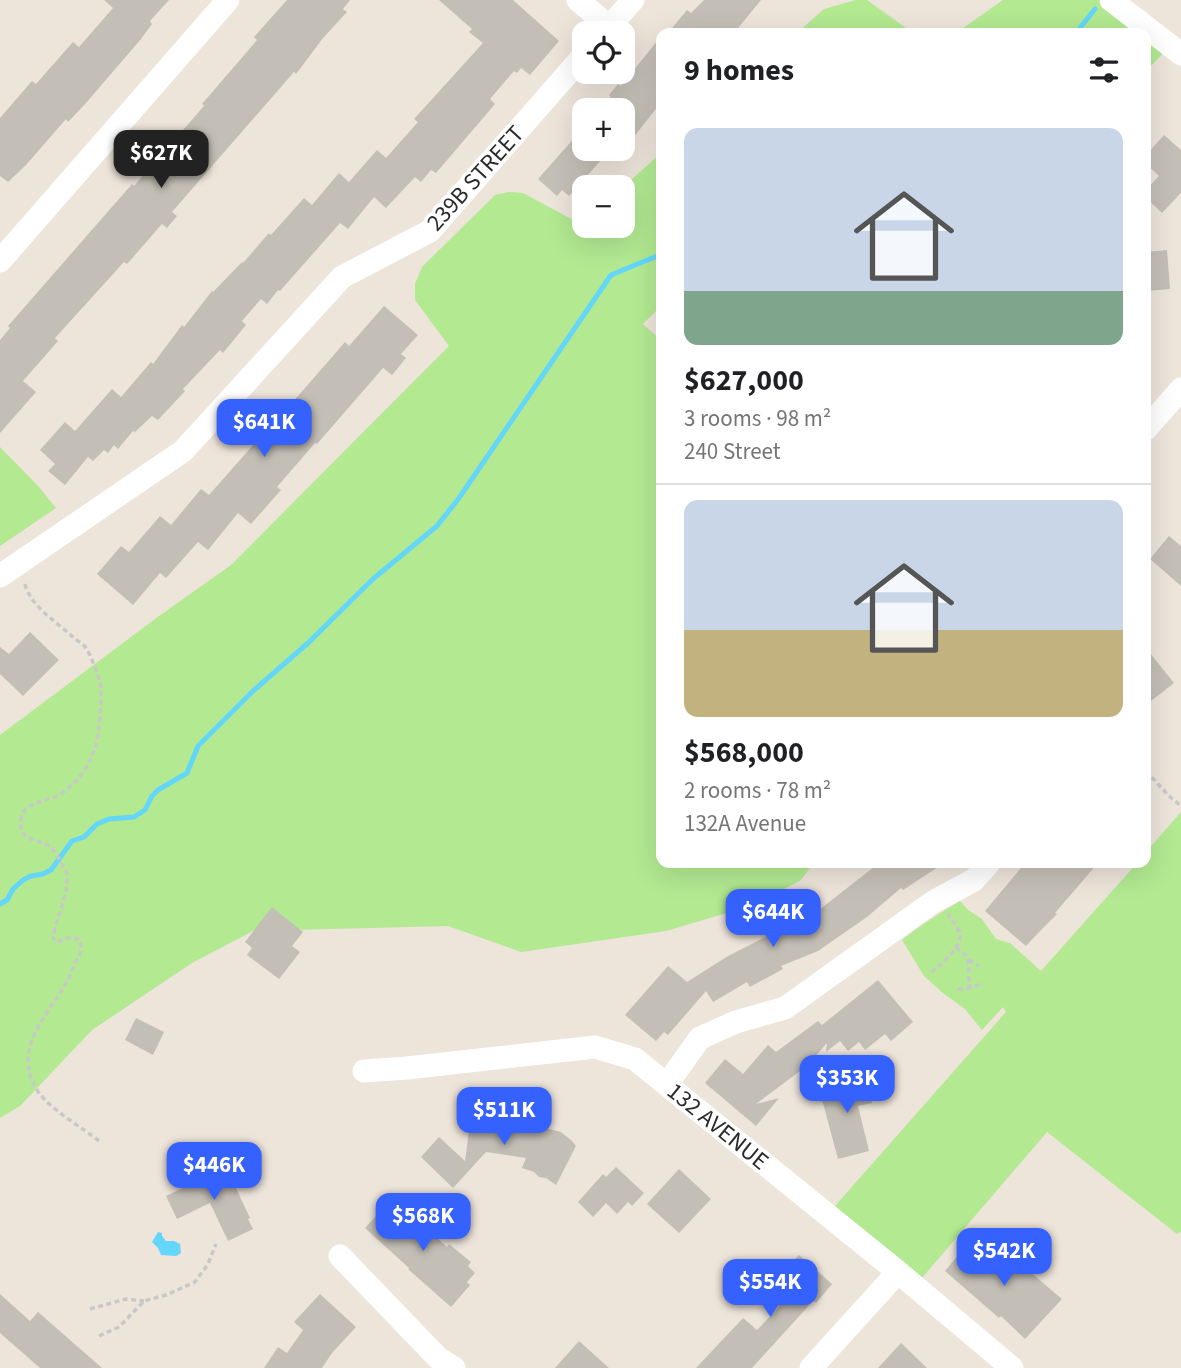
<!DOCTYPE html>
<meta charset="utf-8">
<style>
:root{--surface:#fff;--page:#f2f2f2;--text:#202124;--muted:#757577;--line:#e0e0e0;--accent:#3561ff}
body{margin:0;font-family:"Source Sans 3",sans-serif;background:var(--page);color:var(--text);height:100vh;display:flex;flex-direction:column;font-size:26px;white-space:nowrap}
*{box-sizing:border-box;margin:0}
p{font-size:23px;color:var(--muted)}
.icon{flex:none;width:38px;height:38px;fill:none;stroke:currentColor;stroke-width:2;stroke-linecap:round;stroke-linejoin:round}
.map{position:relative;flex:1;overflow:hidden}
.panel{position:absolute;left:656px;top:28px;width:495px;height:840px;display:flex;flex-direction:column;background:var(--surface);border-radius:14px;box-shadow:0 7px 28px #0002}
.panel>*{flex:none}
.buttons{position:absolute;left:572px;top:21px;display:grid;gap:14px}
.buttons a{display:grid;place-items:center;width:63px;height:63px;border-radius:14px;background:var(--surface);box-shadow:0 7px 28px #0002;font-size:35px}
.price{position:absolute;translate:-50% -60px;padding:0 16px;border-radius:14px;background:var(--accent);color:#fff;font-size:23px;line-height:46px;filter:drop-shadow(0 2px 4px #0008)}
.price::after{content:'';position:absolute;left:50%;top:42px;width:21px;height:16px;margin-left:-10px;background:inherit;clip-path:polygon(0 0,100% 0,50% 100%)}
.price.active{background:#222;color:#fff}
ul{padding:0;list-style:none}
li{display:grid;align-content:center;gap:14px;height:371px;padding:0 28px}
li+li{border-top:2px solid var(--line)}
li span{display:grid;place-items:center;height:217px;border-radius:14px;color:#555}
li>.icon{margin-inline-start:auto}
span .icon{width:126px;height:126px;fill:#fffc;stroke-width:1}
li b{font-size:30px}
h2{display:flex;justify-content:space-between;align-items:center;height:84px;padding:0 28px;font-size:30px}
.map>svg:first-child{display:block}
.green{fill:#b2e991}
.water{fill:#63d6f9}
.lines{fill:none;stroke-linecap:round;stroke-linejoin:round}
.stream{stroke:#63d6f9;stroke-width:5}
.building{fill:#c4bfb6}
.path{stroke:#c8c8c8;stroke-width:3.5;stroke-dasharray:5 3.5;stroke-linecap:butt}
.minor{stroke:#fff;stroke-width:23}
.labels{text-anchor:middle;stroke-width:7;stroke-linejoin:round;paint-order:stroke}
.street-label{font-size:24px;fill:#2a2a2a;stroke:#fff}
</style>
<div class="map">
<svg width="1181" height="1368" viewBox="0 0 1181 1368">
<rect width="100%" height="100%" fill="#ede4da"/>
<path class="green" d="M856,0h11l46,33h-116l27,-24z
M1003,0h108l59,46 -24,25v-38h-190z
M661,153v153l-18,18 19,17v522h152l-14,18 -53,26 -81,24 -145,21 -73,-26 -195,5 -61,32 -100,67 -72,76 -20,12v-383l155,-116 76,-54 218,-219 -34,-46v-16l7,-17 73,-72 14,-3 14,1 52,28 9,-6v11h39v-39z
M0,447l39,40 17,21 -56,38z
M1181,812v420l-4,2 -130,-102 -126,147 -86,-73 171,-194 -3,-5 -21,23 -17,-21 -22,-16 -19,-17 -22,-36c19,-15 38,-27 58,-39l8,9 14,9 14,20 14,4 31,28 96,-108h9v-11z"/>
<path class="water" d="M158,1232l4,1v3l4,5h8l6,3 1,9 -5,3 -15,-1 -3,-7 -6,-6z"/>
<g class="lines">
<path class="stream" d="M1076,33l19,-24
M0,904l7,-4 6,-11 10,-9 8,-4 12,-2 8,-4 21,-29 12,-4 13,-13 12,-5 25,-2 11,-7 7,-14 6,-6 29,-17 11,-27 55,-55 55,-48 65,-64 64,-53 22,-28 152,-223 51,-21"/>
</g>
<path class="building" d="M104,0h65l-19,21 2,3 -11,15 -55,64 -18,19 -2,-3 -40,46 -18,17 -8,-6v-58l32,-37 4,3 37,-42 6,5 34,-39z
M287,0h63l-7,9 4,3 -24,26 -27,36 -2,-2 -122,140 5,4 -10,12 -5,-4 -35,40 -3,-2 -69,76 3,3 -35,40 13,11 -36,41v-93l10,-12 -2,-2 124,-142 2,2 70,-80 -2,-2 55,-64 -3,-3z
M439,0h74l46,41 -29,34 -9,-7 -4,5 -3,-2 -24,28 5,5 -59,69 -5,-3 -10,12 -6,-5 -29,31 -12,-11 -26,32 -8,-6 -60,68 -2,-1 -11,14 -6,-5 -19,22 4,4 -23,28 -3,-3 -37,39 2,2 -27,29 -6,-4 -17,16 -2,-1 -15,18 -4,-4 -6,8 -4,-3 -11,11 -5,-4 -23,28 -17,-14 7,-7 -15,-14 25,-28 10,9 37,-42 9,8 30,-35 2,2 29,-39 2,2 28,-36 1,1 29,-30 1,1 26,-30 2,2 33,-37 8,7 27,-32 10,9 28,-32 9,8 32,-36 -4,-3 69,-76 -14,-11 3,-3z
M704,0h57l-27,33h-66l19,-23 4,3z
M662,35v66l-29,37 -10,-9v-19h-25l13,-12 -2,-3 9,-11 3,2z
M584,127v22h27l-42,47 -7,-6 -5,6 -19,-17z
M1164,135l17,15v43l-19,20 -16,-15v-8l13,-14 -13,-12v-9z
M1167,250l3,39 -24,2v-39z
M384,306l34,29 -17,19 5,4 -14,17 -9,-7 -66,76 -2,-1 -38,44 4,3 -30,34 -13,-11 -30,37 -10,-8 -32,36 -6,-5 -27,32 -36,-31 24,-28 8,6 31,-36 11,9 30,-36 8,6 68,-77 1,1 67,-77 4,4z
M1169,536l12,10v40l-31,-27z
M30,632l29,28 -36,36 -23,-22v-27l9,7z
M1146,648l28,35 -28,22z
M879,863h65l-41,27 -2,-2 -34,29 -49,34 -37,15 2,3 -33,18 -3,-5 -34,20 -7,-11 -38,44 -4,-3 -8,9 -31,-26 43,-49 19,16 41,-26 57,-29 20,-6z
M1025,863h73l-43,50 2,1 -16,16 -15,16 -41,-35z
M272,907l31,25 -11,14 8,6 -21,27 -32,-24 5,-7 -7,-6z
M878,980l35,42 -22,19 -6,-7 -20,16 -6,-8 -11,9 -8,-10 -14,11 1,-9 -19,22 -52,39 23,-6 -23,28 -51,-43 20,-24 18,15 25,-29 8,7 42,-31 4,4z
M136,1018l28,14 -11,23 -28,-15z
M865,1076l7,27 -14,3 11,45 -31,8 -15,-56 -4,-6 2,-9z
M496,1106l19,3 -2,10 16,3v2l32,8 11,9 4,5 -20,39 -10,-7 -7,-1 -5,-5 -12,-4 4,-10 -40,-6 -33,36 -32,-31 18,-20 26,24 6,-45 5,-7 19,3z
M226,1167l24,51 -2,1 5,10 -25,12 -18,-38 -33,16 -11,-23z
M616,1167l28,26 -12,13 -4,-4 -11,12 -11,-11 -13,14 -15,-15 25,-28 3,3z
M679,1169l32,30 -32,34 -32,-29z
M390,1201l8,7 3,-3 46,42 2,-3 22,18 -3,4 7,7 -8,9 3,3 -19,22 -43,-38 1,-1 -44,-40z
M971,1240l29,25 10,-10 52,44 -37,40 -24,-23 -2,2 -54,-47z
M799,1255l33,29 -16,19 -3,-2 -61,67h-56l47,-50 14,12 19,-20 10,-12 -15,-12z
M0,1294l30,27 8,-9 64,56h-62l-40,-35z
M320,1294l36,33 -24,26 -10,15h-58l14,-21 9,6 16,-23 -9,-8z
M579,1341l30,27h-54z
M901,1343l26,25h-49z"/>
<g class="lines">
<path class="path" d="M25,584c6,23 32,38 49,54 4,3 9,6 12,10 5,8 12,26 14,35 3,13 -1,56 -6,68 -6,17 -17,32 -32,42 -13,9 -40,8 -41,27 -2,22 14,18 27,25 6,4 9,11 13,17 2,5 6,9 6,14 1,23 -11,41 -14,62l4,4 14,-5 7,2c6,9 2,15 -3,24 -3,7 -5,14 -9,20 -17,31 -52,62 -32,102 11,22 45,40 65,56
M1146,771l23,25 12,10
M956,947c3,3 7,6 10,9 6,10 0,22 5,32
M969,960l10,6
M932,972c8,-8 30,-24 28,-37 -1,-6 -8,-15 -12,-21
M958,989l13,-1 12,-5
M90,1309l36,-10 18,2
M99,1336l20,-9 25,-26 22,-6 29,-13 13,-18 8,-20"/>
<path class="minor" d="M578,0l31,27
M1111,0l70,54
M604,33l29,-33
M0,261l228,-261
M1146,429l35,-40
M0,576l183,-125 159,-174 88,-46 154,-176
M364,1071l43,-3 188,-21 40,12 263,213 114,96
M667,1084l33,-46 36,-16 49,-14 148,-106 41,-22 15,-17
M340,1256l98,102 16,10
M811,1368l87,-96"/>
</g>
<g class="labels">
<g class="street-label">
<text transform="translate(475 178) rotate(-48)" y="8">239B STREET</text>
<text transform="translate(718 1126) rotate(39)" y="8">132 AVENUE</text>
</g>
</g>
</svg>
<div class="buttons">
<a><svg class="icon" aria-label="locate" viewBox="0 0 24 24"><circle cx="12" cy="12" r="6"/><path d="M12 2v4M12 18v4M2 12h4M18 12h4"/></svg></a>
<a>+</a>
<a>−</a>
</div>
<b class="price active" style="left:161px;top:190px">$627K</b>
<b class="price" style="left:264px;top:459px">$641K</b>
<b class="price" style="left:773px;top:949px">$644K</b>
<b class="price" style="left:847px;top:1115px">$353K</b>
<b class="price" style="left:504px;top:1147px">$511K</b>
<b class="price" style="left:214px;top:1202px">$446K</b>
<b class="price" style="left:423px;top:1253px">$568K</b>
<b class="price" style="left:1004px;top:1288px">$542K</b>
<b class="price" style="left:770px;top:1319px">$554K</b>
<section class="panel">
<h2>9 homes<svg class="icon" aria-label="filters" viewBox="0 0 24 24"><path d="M4 7h16M4 17h16"/><circle cx="9" cy="7" r="2"/><circle cx="15" cy="17" r="2"/></svg></h2>
<ul>
<li><span style="background:linear-gradient(#c9d6e8 75%,#7fa58c 0)"><svg class="icon" aria-label="home" viewBox="0 0 24 24"><path d="M3 11l9-7 9 7M6 9v11h12V9"/></svg></span><div><b>$627,000</b><p>3 rooms · 98 m²</p><p>240 Street</p></div></li>
<li><span style="background:linear-gradient(#c9d6e8 60%,#c2b280 0)"><svg class="icon" aria-label="home" viewBox="0 0 24 24"><path d="M3 11l9-7 9 7M6 9v11h12V9"/></svg></span><div><b>$568,000</b><p>2 rooms · 78 m²</p><p>132A Avenue</p></div></li>
</ul>
</section>
</div>
